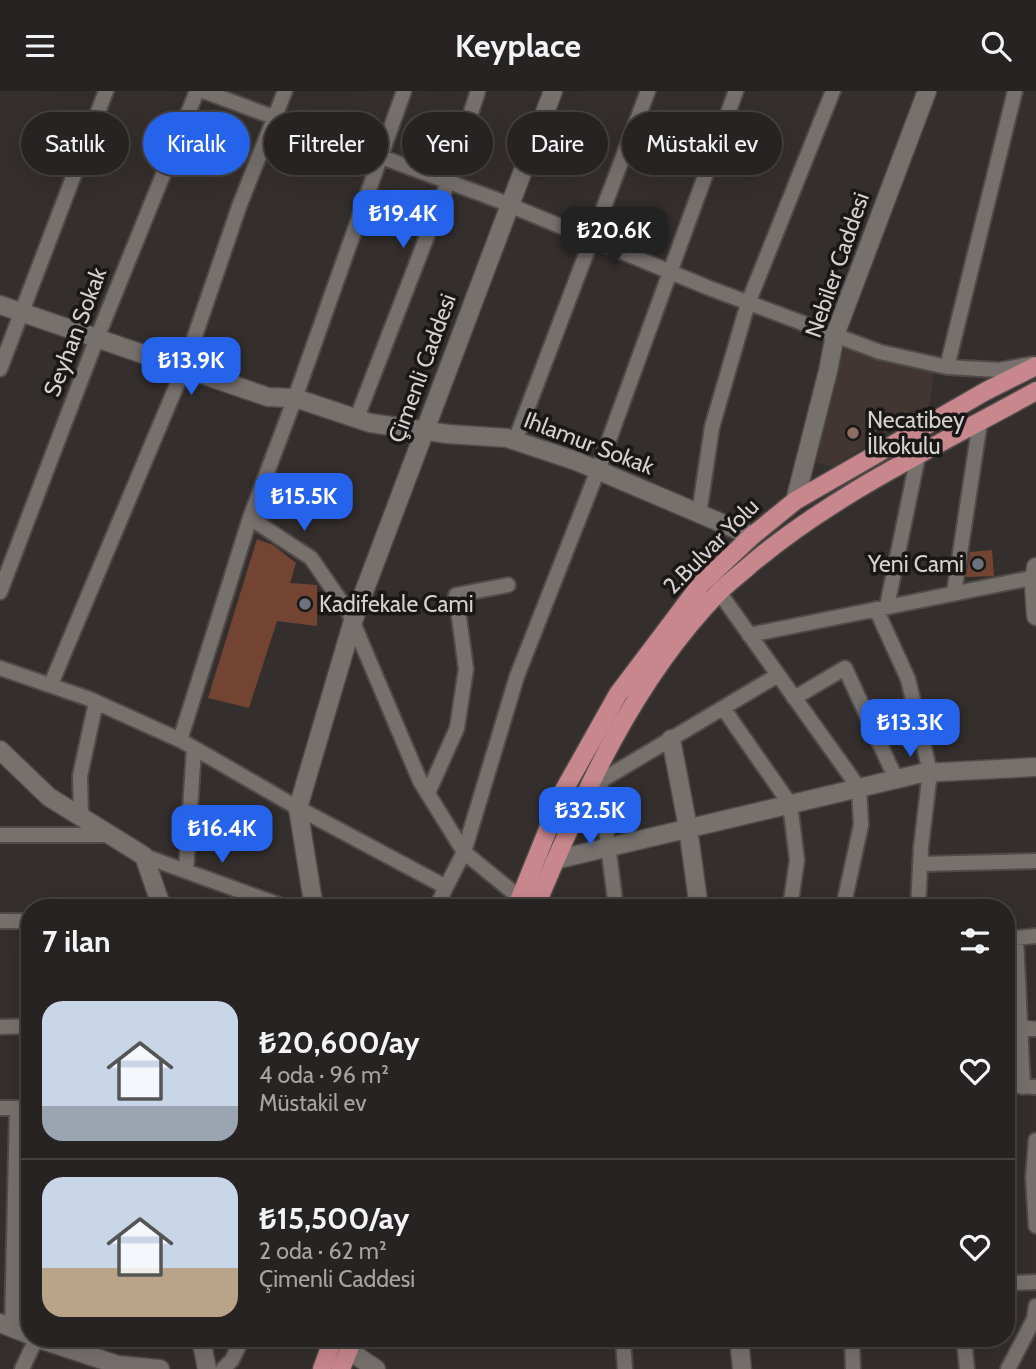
<!DOCTYPE html>
<html lang="tr">
<meta charset="utf-8">
<style>
:root{--surface:#272322;--page:#2f2b2a;--text:#f1f3f6;--muted:#a4a4a5;--line:#434040;--accent:#2563eb}
body{margin:0;font-family:Cabin,sans-serif;background:var(--page);color:var(--text);height:100vh;display:flex;flex-direction:column;font-size:26px;white-space:nowrap}
*{box-sizing:border-box;margin:0}
p{font-size:23px;color:var(--muted)}
.icon{flex:none;width:38px;height:38px;fill:none;stroke:currentColor;stroke-width:2;stroke-linecap:round;stroke-linejoin:round}
.map{position:relative;flex:1;overflow:hidden}
.details{position:absolute;left:21px;top:808px;width:994px;height:448px;display:flex;flex-direction:column;background:var(--surface);border-radius:28px;box-shadow:0 7px 28px #0002,0 0 0 2px var(--line)}
.details>*{flex:none}
.banner{position:absolute;left:21px;top:21px;width:994px;height:63px;display:flex;gap:14px}
.price{position:absolute;translate:-50% -60px;padding:0 16px;border-radius:14px;background:var(--accent);color:#fff;font-size:23px;line-height:46px;filter:drop-shadow(0 2px 4px #0008)}
.price::after{content:'';position:absolute;left:50%;top:42px;width:21px;height:16px;margin-left:-10px;background:inherit;clip-path:polygon(0 0,100% 0,50% 100%)}
.price.active{background:#222;color:#fff}
ul{padding:0;list-style:none}
li{display:flex;align-items:center;gap:21px;height:175px;padding:0 21px}
li+li{border-top:2px solid var(--line)}
li span{display:grid;place-items:center;flex:none;width:196px;height:140px;border-radius:21px;color:#555}
li>.icon{margin-inline-start:auto}
span .icon{width:84px;height:84px;fill:#fffc;stroke-width:1}
li b{font-size:30px}
h2{display:flex;justify-content:space-between;align-items:center;height:84px;padding:0 21px;font-size:30px}
.chip{padding:0 24px;border-radius:32px;background:var(--surface);box-shadow:0 7px 28px #0002,0 0 0 2px var(--line);font-size:24px;line-height:63px}
.chip.active{background:var(--accent);color:#fff}
header{display:flex;justify-content:space-between;align-items:center;height:91px;padding:0 21px;background:var(--surface);font-size:32px;font-weight:700}
.map>svg:first-child{display:block}
.built{fill:#413631}
.building{fill:#744433}
.lines{fill:none;stroke-linecap:round;stroke-linejoin:round}
.minor-casing{stroke:#504b49;stroke-width:18}
.tertiary-casing{stroke:#504b49;stroke-width:21}
.secondary-casing{stroke:#504b49;stroke-width:21}
.primary-casing{stroke:#504b49;stroke-width:21}
.minor{stroke:#77716e;stroke-width:14}
.tertiary{stroke:#77716e;stroke-width:18}
.secondary{stroke:#77716e;stroke-width:18}
.primary{stroke:#c8878c;stroke-width:18}
.education-dot{fill:#8d6e63;stroke:#1a1817;stroke-width:2.5}
.worship-dot{fill:#6b7280;stroke:#1a1817;stroke-width:2.5}
.labels{text-anchor:middle;stroke-width:7;stroke-linejoin:round;paint-order:stroke}
.street-label{font-size:23px;fill:#d4d1d0;stroke:#1a1817}
.poi-label{font-size:23px;fill:#d4d1d0;stroke:#1a1817;text-anchor:start}
</style>
<header><svg class="icon" aria-label="menu" viewBox="0 0 24 24"><path d="M4 6h16M4 12h16M4 18h16"/></svg>Keyplace<svg class="icon" aria-label="search" viewBox="0 0 24 24"><circle cx="10" cy="10" r="6"/><path d="M15 15l6 6"/></svg></header>
<div class="map">
<svg width="1036" height="1278" viewBox="0 0 1036 1278">
<rect width="100%" height="100%" fill="#342f2d"/>
<path class="built" d="M844,256l90,26 -5,33 -96,61 -21,-6z"/>
<path class="building" d="M188,49l19,8 -5,13 -20,-9z
M257,448l16,6 23,18 -6,20 27,2v41l-40,-5 -28,87 -41,-10z
M992,459l2,26 -28,1 4,-25z"/>
<g class="lines">
<defs>
<path id="minor" d="M203,0l292,108 214,89 171,64 67,15 52,3 33,-6
M947,276l68,-276
M0,278l106,-278
M356,329l92,-238 30,-91
M515,350l133,-350
M699,423l13,-87 36,-124 85,-212
M250,427l45,-120 109,-307
M0,501l97,-254 100,-247
M719,501l140,196 2,37 -18,83
M954,502l26,-171
M887,515l31,-150
M876,518l32,70 22,93 -9,75 -3,61
M749,544l287,-58
M0,577l87,30 93,42
M51,593l133,-316 56,-164 45,-113
M794,607l51,-30 51,111
M723,617l67,96 7,56 -7,48
M194,657l-14,-8 70,-222 61,40 38,55 71,168 44,71
M600,690l16,127
M587,698l191,-114
M428,702l29,-65 9,-59 -10,-74 52,-10
M81,726l-1,-41 16,-74
M0,744h111
M464,761l53,-176 81,-206 138,-379
M144,765l144,52
M920,773l116,-3
M186,780l8,-123 104,60 148,79 18,-35 56,46 6,10
M436,817l10,-21
M0,830h30
M1016,847l7,149
M1006,848l30,-3
M1006,934l30,4
M0,936l30,-1
M1006,994l30,2
M0,1017h30
M1036,1049l-3,37 3,49
M1006,1192l30,-1
M12,1237l5,-220
M623,1248l2,30
M852,1248l1,30
M964,1248l3,30
M22,1278l14,-30
M223,1278l9,-9 10,-21
M1008,1278l26,-50 2,-13"/>
<path id="tertiary" d="M0,214l268,92 27,1 75,25 78,11 59,4 69,23 176,75
M795,410l33,-130 7,-36 92,-244
M671,648l17,89 11,80
M555,769l367,-87 114,-6
M314,817l-16,-100 55,-187 200,-530
M0,1232l30,12
M39,1248l79,26 42,4
M739,1248l3,30
M348,1259l28,19"/>
<path id="secondary" d="M1036,476l-2,19 2,30
M0,659l49,47 95,59 18,52
M201,1248l6,30"/>
<path id="primary" d="M516,817l48,-118 54,-96 83,-110 51,-48 43,-35 191,-110 50,-25
M535,817c47,-112 97,-226 183,-315 10,-10 22,-19 32,-28 85,-72 189,-120 286,-174
M322,1278l11,-30
M341,1278l12,-30"/>
</defs>
<use href="#minor" class="minor-casing"/>
<use href="#tertiary" class="tertiary-casing"/>
<use href="#secondary" class="secondary-casing"/>
<use href="#primary" class="primary-casing"/>
<use href="#minor" class="minor"/>
<use href="#tertiary" class="tertiary"/>
<use href="#secondary" class="secondary"/>
<use href="#primary" class="primary"/>
</g>
<circle class="education-dot" cx="853" cy="342" r="7"/>
<g class="worship-dot">
<circle cx="978" cy="473" r="7"/>
<circle cx="305" cy="513" r="7"/>
</g>
<g class="labels">
<g class="street-label">
<text transform="translate(837 174) rotate(-71)" y="8">Nebiler Caddesi</text>
<text transform="translate(75 241) rotate(-69)" y="8">Seyhan Sokak</text>
<text transform="translate(422 277) rotate(-70)" y="8">Çimenli Caddesi</text>
<text transform="translate(589 352) rotate(21)" y="8">Ihlamur Sokak</text>
<text transform="translate(711 455) rotate(-45)" y="8">2.Bulvar Yolu</text>
</g>
<g class="poi-label">
<text x="867" y="337">Necatibey<tspan x="867" dy="26">İlkokulu</tspan></text>
<text x="964" y="481" text-anchor="end">Yeni Cami</text>
<text x="319" y="521">Kadifekale Cami</text>
</g>
</g>
</svg>
<b class="price" style="left:403px;top:159px">₺19.4K</b>
<b class="price active" style="left:614px;top:176px">₺20.6K</b>
<b class="price" style="left:191px;top:306px">₺13.9K</b>
<b class="price" style="left:304px;top:442px">₺15.5K</b>
<b class="price" style="left:910px;top:668px">₺13.3K</b>
<b class="price" style="left:590px;top:756px">₺32.5K</b>
<b class="price" style="left:222px;top:774px">₺16.4K</b>
<div class="banner">
<a class="chip">Satılık</a>
<a class="chip active">Kiralık</a>
<a class="chip">Filtreler</a>
<a class="chip">Yeni</a>
<a class="chip">Daire</a>
<a class="chip">Müstakil ev</a>
</div>
<section class="details">
<h2>7 ilan<svg class="icon" aria-label="filters" viewBox="0 0 24 24"><path d="M4 7h16M4 17h16"/><circle cx="9" cy="7" r="2"/><circle cx="15" cy="17" r="2"/></svg></h2>
<ul>
<li><span style="background:linear-gradient(#c9d6e8 75%,#9aa5b1 0)"><svg class="icon" aria-label="home" viewBox="0 0 24 24"><path d="M3 11l9-7 9 7M6 9v11h12V9"/></svg></span><div><b>₺20,600/ay</b><p>4 oda · 96 m²</p><p>Müstakil ev</p></div><svg class="icon" aria-label="heart" viewBox="0 0 24 24"><path d="M12 20l-8-8c-3-5 5-10 8-4 3-6 11-1 8 4z"/></svg></li>
<li><span style="background:linear-gradient(#c9d6e8 65%,#b9a48a 0)"><svg class="icon" aria-label="home" viewBox="0 0 24 24"><path d="M3 11l9-7 9 7M6 9v11h12V9"/></svg></span><div><b>₺15,500/ay</b><p>2 oda · 62 m²</p><p>Çimenli Caddesi</p></div><svg class="icon" aria-label="heart" viewBox="0 0 24 24"><path d="M12 20l-8-8c-3-5 5-10 8-4 3-6 11-1 8 4z"/></svg></li>
</ul>
</section>
</div>
